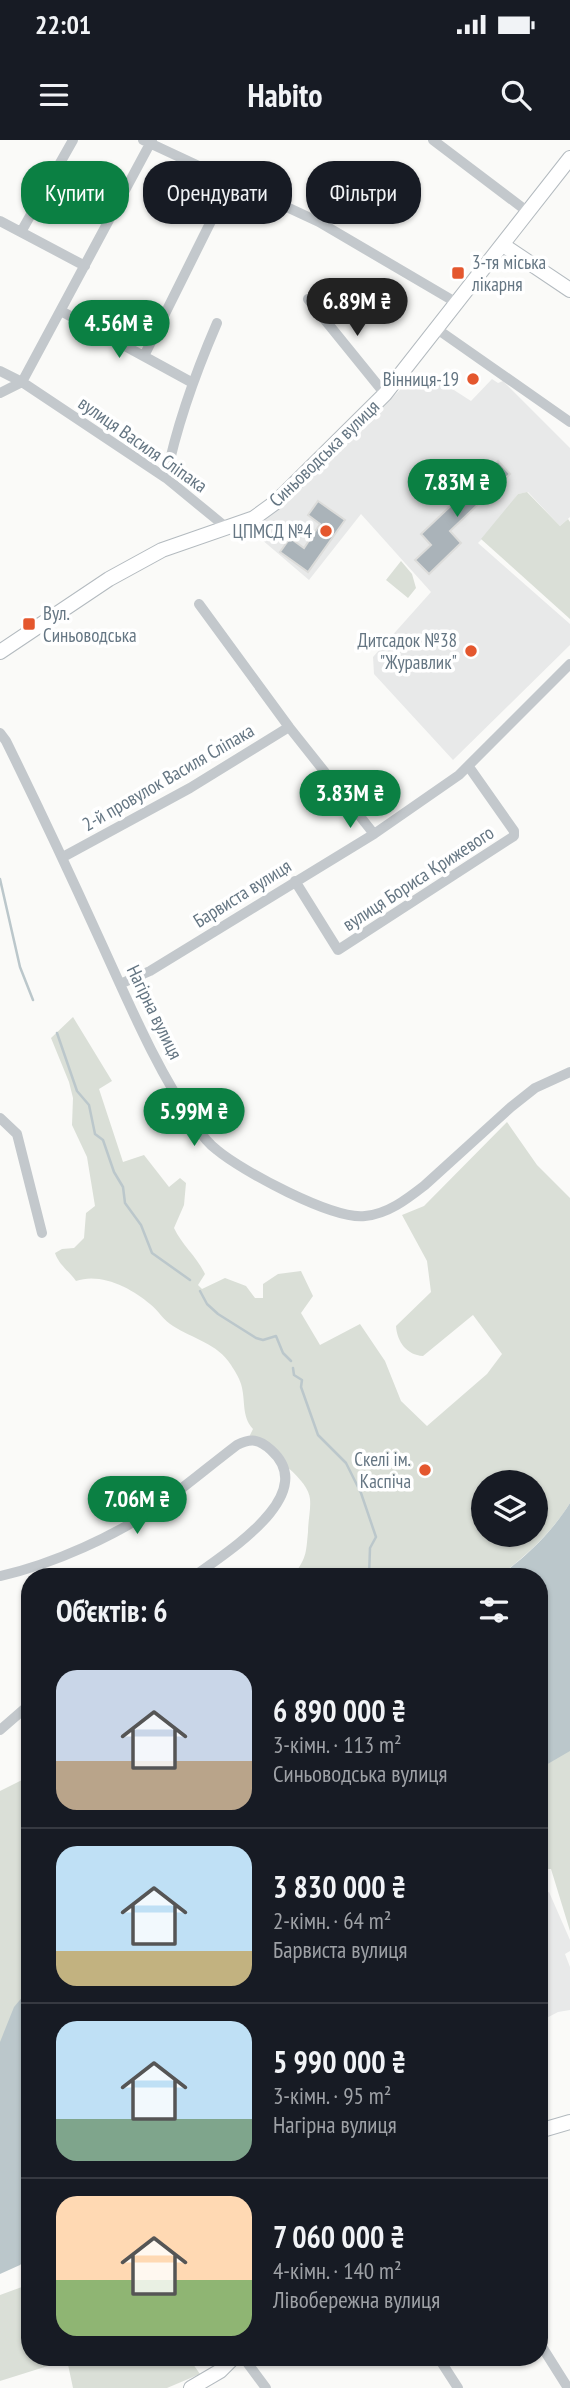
<!DOCTYPE html>
<html lang="uk">
<meta charset="utf-8">
<style>
:root{--surface:#171b24;--page:#20242c;--text:#f1f3f6;--muted:#9ea1a6;--line:#363941;--accent:#0b8043}
body{margin:0;font-family:"PT Sans Narrow",sans-serif;background:var(--page);color:var(--text);height:100vh;display:flex;flex-direction:column;font-size:26px;white-space:nowrap}
*{box-sizing:border-box;margin:0}
p{font-size:23px;color:var(--muted)}
.icon{flex:none;width:38px;height:38px;fill:none;stroke:currentColor;stroke-width:2;stroke-linecap:round;stroke-linejoin:round}
.map{position:relative;flex:1;overflow:hidden}
.drawer{position:absolute;left:21px;top:1428px;width:527px;height:798px;display:flex;flex-direction:column;background:var(--surface);border-radius:28px;box-shadow:0 2px 5px #0004}
.drawer>*{flex:none}
.top-card{position:absolute;left:21px;top:21px;width:528px;height:63px;display:flex;gap:14px}
.fabs{position:absolute;left:471px;top:1330px;display:grid;gap:14px}
.fabs a{display:grid;place-items:center;width:77px;height:77px;border-radius:50%;background:var(--surface);box-shadow:0 2px 5px #0004;font-size:35px}
.price{position:absolute;translate:-50% -60px;padding:0 16px;border-radius:24px;background:var(--accent);color:#fff;font-size:23px;line-height:46px;filter:drop-shadow(0 2px 4px #0008)}
.price::after{content:'';position:absolute;left:50%;top:42px;width:21px;height:16px;margin-left:-10px;background:inherit;clip-path:polygon(0 0,100% 0,50% 100%)}
.price.selected{background:#222;color:#fff}
ul{padding:0;list-style:none}
li{display:flex;align-items:center;gap:21px;height:175px;padding:0 35px}
li+li{border-top:2px solid var(--line)}
li span{display:grid;place-items:center;flex:none;width:196px;height:140px;border-radius:21px;color:#555}
li>.icon{margin-inline-start:auto}
span .icon{width:84px;height:84px;fill:#fffc;stroke-width:1}
li b{font-size:30px}
h2{display:flex;justify-content:space-between;align-items:center;height:84px;padding:0 35px;font-size:30px}
.pill{padding:0 24px;border-radius:28px;background:var(--surface);box-shadow:0 2px 5px #0004;font-size:24px;line-height:63px}
.pill.selected{background:var(--accent);color:#fff}
.status{display:flex;justify-content:space-between;align-items:center;height:49px;padding:0 35px;background:var(--surface);direction:ltr}
.status svg{height:19px;fill:currentColor}
header{display:flex;justify-content:space-between;align-items:center;height:91px;padding:0 35px;background:var(--surface);font-size:32px;font-weight:600}
.map>svg:first-child{display:block}
.built{fill:#e8e9e9}
.green{fill:#dadfd7;fill-rule:evenodd}
.water{fill:#bbc7cb}
.lines{fill:none;stroke-linecap:round;stroke-linejoin:round}
.stream{stroke:#bbc7cb;stroke-width:2.5}
.building{fill:#aab3b9;stroke:#dcdcda;stroke-width:2}
.secondary-casing{stroke:#b3babf;stroke-width:16}
.street{stroke:#c3c8cc;stroke-width:10}
.secondary{stroke:#fff;stroke-width:14}
.poi-dot{fill:#e4572e;stroke:#fff;stroke-width:2.5}
.labels{text-anchor:middle;stroke-width:7;stroke-linejoin:round;paint-order:stroke}
.poi-label{font-size:19px;fill:#657683;stroke:#fff;text-anchor:end}
.street-label{font-size:19px;fill:#657683;stroke:#fff}
</style>
<div class="status"><b>22:01</b><svg viewBox="0 0 49 12"><path d="M0 12V9h3v3zM5 12V6h3v6zM10 12V3h3v9zM15 12V0h3v12zM26 1h20v11H26zM47 4h2v5h-2z"/></svg></div>
<header><svg class="icon" aria-label="menu" viewBox="0 0 24 24"><path d="M4 6h16M4 12h16M4 18h16"/></svg>Habito<svg class="icon" aria-label="search" viewBox="0 0 24 24"><circle cx="10" cy="10" r="6"/><path d="M15 15l6 6"/></svg></header>
<div class="map">
<svg width="570" height="2248" viewBox="0 0 570 2248">
<rect width="100%" height="100%" fill="#fafaf8"/>
<path class="built" d="M429,234l42,27 21,-22 6,4 5,-2 67,67v69l-10,9 -32,-34 -10,2 -23,32 -17,17 92,81v21l-117,115 -79,-86 -1,-17 58,-65 -70,-78 -52,66 -61,-52 69,-56 90,-89 9,6z
M549,1752l21,48v11l-5,3 5,13v43l-12,2 -19,10v-126z"/>
<path class="green" d="M527,352l33,34 8,-7 2,3v97l-89,-80 37,-45z
M401,421l11,13 4,14 -8,10 -22,-18z
M73,877l39,64 -13,8 24,73 21,-7 25,32 11,-9 6,5 -2,22 -10,23c8,17 23,29 31,46l-7,11 4,4 23,-11 21,8 9,12h8v-14l15,-10 23,-3 12,25 -12,17 19,32 40,-21 25,37 16,40 26,25 60,-52 15,-20 -29,-39 -50,41c-16,-1 -26,-14 -27,-30l35,-34 -4,-31 -25,-46 22,-9 83,-84 30,43 33,33v305c-17,28 -45,54 -72,74h-219l10,-9 6,5c12,-16 11,-22 13,-41 0,-11 3,-23 2,-33 -1,-21 -45,-50 -62,-60l5,-10c-12,-13 -7,-29 -12,-45 -2,-7 -7,-14 -10,-19 -14,-22 -38,-26 -58,-39 -9,-5 -15,-16 -23,-22 -18,-16 -50,-32 -74,-23 -7,-10 -17,-16 -21,-28l7,-4 12,-1 10,-10 2,-25 9,-7 -8,-49 -15,-32 1,-27 -4,-16 -18,-44zM483,1342h53v53h-53z
M570,1601v190l-19,-62h-5l-4,-9 -3,2v-108z
M30,1636v280l-30,-2v-263z
M30,2144v73h158l12,17 -33,14h-94l-6,-28 -67,21v-86z"/>
<path class="water" d="M570,1363v248l-31,18v-192h-41c27,-19 55,-46 72,-74z
M30,1848v267l-10,10 -20,9v-232l14,-35z"/>
<g class="lines">
<path class="stream" d="M0,739l20,88 13,33
M57,893l20,58 12,14 6,29 8,6 11,32 9,15 2,16 16,22 11,28 38,27
M200,1151l7,13 11,10 38,24 7,2 13,-4 7,17 8,8
M293,1228l1,7 8,5 -1,7 17,48 28,28 15,30 15,44 -6,11 -1,29"/>
</g>
<path class="building" d="M498,321l12,13 -60,57 11,12 -32,31 -14,-14 16,-15 -10,-11z
M318,361l27,19 -37,52 -28,-20 10,-14 14,10 16,-24 -12,-9z"/>
<g class="lines">
<defs>
<path id="secondary" d="M503,105l67,45
M0,512l109,-73 53,-29 92,-32 22,-16 109,-108 185,-236
M539,1991l31,-9
M191,2248l29,-17 14,-14"/>
</defs>
<use href="#secondary" class="secondary-casing"/>
<path class="street" d="M143,0l176,82 138,81
M433,0l95,72
M0,81l85,45
M21,92l52,-92
M308,159l77,95
M61,171l130,71
M437,189l133,93
M144,216l86,-173
M0,231l22,11 144,96 61,50
M0,253l22,-11 130,-242
M166,338c11,-55 29,-104 51,-155
M199,464l90,123 85,107
M0,593l6,8c32,65 63,131 93,197 29,63 57,131 97,188 5,8 13,18 21,24 25,21 116,70 148,66 23,-2 42,-17 60,-31l86,-78 24,-19 35,-16
M63,717l127,-69 99,-61
M295,741l43,69 176,-114v-5l-45,-64
M120,844l30,-13 224,-137 85,-59 111,-111
M0,978l17,16 25,99
M0,1436c51,-11 118,-41 161,-72 26,-19 51,-40 76,-59 14,-7 22,-6 34,5 50,45 -46,103 -78,127
M0,1590l30,-26
M539,2202l29,46
M243,2217l23,31
M438,2217l20,31"/>
<use href="#secondary" class="secondary"/>
</g>
<g class="poi-dot">
<rect x="451" y="126" width="14" height="14" rx="3.5"/>
<circle cx="473" cy="239" r="7"/>
<circle cx="326" cy="391" r="7"/>
<rect x="22" y="477" width="14" height="14" rx="3.5"/>
<circle cx="471" cy="511" r="7"/>
<circle cx="425" cy="1330" r="7"/>
</g>
<g class="labels">
<g class="poi-label">
<text x="472" y="129" text-anchor="start">3-тя міська<tspan x="472" dy="22">лікарня</tspan></text>
<text x="459" y="246">Вінниця-19</text>
<text x="312" y="398">ЦПМСД №4</text>
<text x="43" y="480" text-anchor="start">Вул.<tspan x="43" dy="22">Синьоводська</tspan></text>
<text x="457" y="507">Дитсадок №38<tspan x="457" dy="22">"Журавлик"</tspan></text>
<text x="411" y="1326">Скелі ім.<tspan x="411" dy="22">Каспіча</tspan></text>
</g>
<g class="street-label">
<text transform="translate(143 304) rotate(35)" y="7">вулиця Василя Сліпака</text>
<text transform="translate(324 313) rotate(-44)" y="7">Синьоводська вулиця</text>
<text transform="translate(168 637) rotate(-30)" y="7">2-й провулок Василя Сліпака</text>
<text transform="translate(418 738) rotate(-33)" y="7">вулиця Бориса Крижевого</text>
<text transform="translate(242 753) rotate(-32)" y="7">Барвиста вулиця</text>
<text transform="translate(155 872) rotate(64)" y="7">Нагірна вулиця</text>
</g>
</g>
</svg>
<div class="fabs">
<a><svg class="icon" aria-label="layers" viewBox="0 0 24 24"><path d="M12 4l9 5-9 5-9-5zM3 14l9 5 9-5"/></svg></a>
</div>
<b class="price selected" style="left:357px;top:198px">6.89M ₴</b>
<b class="price" style="left:119px;top:220px">4.56M ₴</b>
<b class="price" style="left:457px;top:379px">7.83M ₴</b>
<b class="price" style="left:350px;top:690px">3.83M ₴</b>
<b class="price" style="left:194px;top:1008px">5.99M ₴</b>
<b class="price" style="left:137px;top:1396px">7.06M ₴</b>
<div class="top-card">
<a class="pill selected">Купити</a>
<a class="pill">Орендувати</a>
<a class="pill">Фільтри</a>
</div>
<section class="drawer">
<h2>Об’єктів: 6<svg class="icon" aria-label="filters" viewBox="0 0 24 24"><path d="M4 7h16M4 17h16"/><circle cx="9" cy="7" r="2"/><circle cx="15" cy="17" r="2"/></svg></h2>
<ul>
<li><span style="background:linear-gradient(#c9d6e8 65%,#b9a48a 0)"><svg class="icon" aria-label="home" viewBox="0 0 24 24"><path d="M3 11l9-7 9 7M6 9v11h12V9"/></svg></span><div><b>6 890 000 ₴</b><p>3-кімн. · 113 m²</p><p>Синьоводська вулиця</p></div></li>
<li><span style="background:linear-gradient(#bfe0f5 75%,#c2b280 0)"><svg class="icon" aria-label="home" viewBox="0 0 24 24"><path d="M3 11l9-7 9 7M6 9v11h12V9"/></svg></span><div><b>3 830 000 ₴</b><p>2-кімн. · 64 m²</p><p>Барвиста вулиця</p></div></li>
<li><span style="background:linear-gradient(#bfe0f5 70%,#7fa58c 0)"><svg class="icon" aria-label="home" viewBox="0 0 24 24"><path d="M3 11l9-7 9 7M6 9v11h12V9"/></svg></span><div><b>5 990 000 ₴</b><p>3-кімн. · 95 m²</p><p>Нагірна вулиця</p></div></li>
<li><span style="background:linear-gradient(#ffd9b3 60%,#8fb573 0)"><svg class="icon" aria-label="home" viewBox="0 0 24 24"><path d="M3 11l9-7 9 7M6 9v11h12V9"/></svg></span><div><b>7 060 000 ₴</b><p>4-кімн. · 140 m²</p><p>Лівобережна вулиця</p></div></li>
</ul>
</section>
</div>
